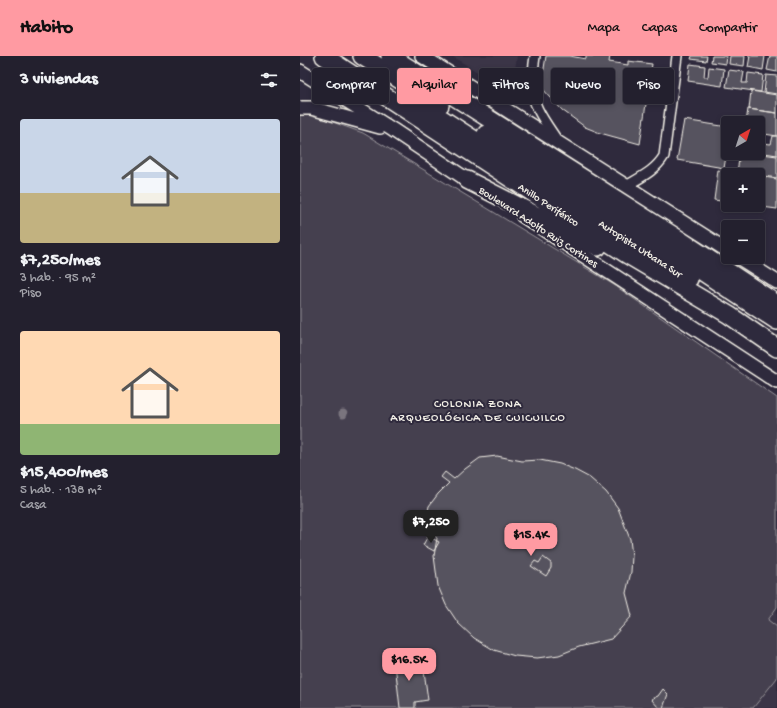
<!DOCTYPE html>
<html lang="es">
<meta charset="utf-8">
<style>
:root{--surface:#23202e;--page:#2b2836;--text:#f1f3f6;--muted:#a3a3aa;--line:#403e4a;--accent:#ff9aa2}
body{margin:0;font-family:"Gochi Hand",sans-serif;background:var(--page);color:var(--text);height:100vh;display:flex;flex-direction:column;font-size:15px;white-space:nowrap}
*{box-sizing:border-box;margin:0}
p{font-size:13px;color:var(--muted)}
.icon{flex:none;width:22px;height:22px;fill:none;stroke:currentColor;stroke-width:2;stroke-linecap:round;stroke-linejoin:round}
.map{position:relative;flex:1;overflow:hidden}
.side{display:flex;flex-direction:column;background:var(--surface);width:300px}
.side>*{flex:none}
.guide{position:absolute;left:12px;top:12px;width:380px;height:36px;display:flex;gap:8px}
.needle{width:26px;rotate:39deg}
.fabs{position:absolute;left:421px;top:60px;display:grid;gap:8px}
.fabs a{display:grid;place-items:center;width:44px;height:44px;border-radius:4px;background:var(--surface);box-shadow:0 2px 6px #0003,0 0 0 1px var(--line);font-size:20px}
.price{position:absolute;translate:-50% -34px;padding:0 9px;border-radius:8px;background:var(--accent);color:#111;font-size:13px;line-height:26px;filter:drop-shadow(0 1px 2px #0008)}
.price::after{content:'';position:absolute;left:50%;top:24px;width:12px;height:9px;margin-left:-6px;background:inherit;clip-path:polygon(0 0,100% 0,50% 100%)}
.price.on{background:#222;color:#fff}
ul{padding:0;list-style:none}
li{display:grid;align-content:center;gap:8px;height:212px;padding:0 20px}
li span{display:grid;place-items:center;height:124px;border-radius:4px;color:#555}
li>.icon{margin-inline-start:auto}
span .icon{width:72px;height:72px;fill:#fffc;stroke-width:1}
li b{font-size:17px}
h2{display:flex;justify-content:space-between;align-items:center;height:48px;padding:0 20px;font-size:17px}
.chip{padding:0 14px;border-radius:4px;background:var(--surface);box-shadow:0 2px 6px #0003,0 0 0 1px var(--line);font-size:14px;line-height:36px}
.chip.on{background:var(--accent);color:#111}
header{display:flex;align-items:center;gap:24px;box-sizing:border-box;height:56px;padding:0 20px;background:var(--accent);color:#111}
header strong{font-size:19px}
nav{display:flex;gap:22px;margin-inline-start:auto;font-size:14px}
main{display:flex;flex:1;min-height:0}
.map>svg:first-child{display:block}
.built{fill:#3b3647}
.green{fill:#454050;stroke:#9c989c}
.building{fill:#56525f;stroke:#f4f1e8}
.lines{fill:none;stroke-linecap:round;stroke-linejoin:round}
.street-casing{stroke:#f4f1e8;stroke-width:12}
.secondary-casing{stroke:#f4f1e8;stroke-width:16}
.highway-casing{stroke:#f4f1e8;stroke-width:20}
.street{stroke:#2f2a3d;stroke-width:9}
.secondary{stroke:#2f2a3d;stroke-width:13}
.highway{stroke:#2f2a3d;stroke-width:17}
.tree{fill:#7a757e}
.labels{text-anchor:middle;stroke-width:4;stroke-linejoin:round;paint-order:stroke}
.street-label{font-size:11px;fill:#f4f1e8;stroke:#2f2a3d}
.neighbourhood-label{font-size:12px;letter-spacing:1px;fill:#f4f1e8;stroke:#2f2a3d}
</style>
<header>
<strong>Habito</strong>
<nav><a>Mapa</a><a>Capas</a><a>Compartir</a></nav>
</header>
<main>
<section class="side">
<h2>3 viviendas<svg class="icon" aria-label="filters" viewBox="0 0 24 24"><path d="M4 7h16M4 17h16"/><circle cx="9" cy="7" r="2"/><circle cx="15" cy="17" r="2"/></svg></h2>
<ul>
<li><span style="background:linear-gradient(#c9d6e8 60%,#c2b280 0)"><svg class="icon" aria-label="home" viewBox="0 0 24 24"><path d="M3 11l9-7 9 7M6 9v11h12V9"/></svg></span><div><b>$7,250/mes</b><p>3 hab. · 95 m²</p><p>Piso</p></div></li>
<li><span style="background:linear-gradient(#ffd9b3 75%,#8fb573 0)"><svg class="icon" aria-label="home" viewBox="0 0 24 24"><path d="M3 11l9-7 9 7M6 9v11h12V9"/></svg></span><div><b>$15,400/mes</b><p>5 hab. · 138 m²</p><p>Casa</p></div></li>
</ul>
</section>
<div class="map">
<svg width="477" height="652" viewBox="0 0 477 652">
<rect width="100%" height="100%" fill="#2f2a3d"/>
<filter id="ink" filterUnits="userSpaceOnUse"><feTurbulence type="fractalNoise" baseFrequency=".025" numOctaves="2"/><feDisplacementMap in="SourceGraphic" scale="8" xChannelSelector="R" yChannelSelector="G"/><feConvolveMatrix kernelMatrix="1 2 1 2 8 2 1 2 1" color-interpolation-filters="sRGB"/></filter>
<g filter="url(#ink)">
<path class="built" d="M152,0h65l-2,13 -12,11 -7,1 -6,-1z
M477,551v20l-9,-7z
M477,622v30h-24z"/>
<path class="green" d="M0,59h13l50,18 251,152 163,113v209l-9,13 9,7v51l-24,30h-453z"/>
<path class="building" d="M246,0h24l16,3v-3h24l-1,6 19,3v-4l24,3 -12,80 -40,-11 -15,-6 -23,-17 -21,-23z
M392,0h15l-1,5 -15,-2z
M412,0h15l-1,8 -15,-2z
M430,0h15l-1,10 -15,-2z
M448,0h17l-2,14 -15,-3 2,-11z
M470,0h7v16l-10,-2z
M390,8l15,2 -1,11h4l1,-10 15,2 -2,17 -34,-5z
M429,14l15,2 -2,11h5l1,-10 15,2 -2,17 -35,-5z
M466,19l11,1v18l-13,-2z
M451,35l26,4v18l-28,-4z
M448,53l29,4v23l-19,-3v-10h-12z
M384,64l44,7v18l-4,23 -47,-8z
M458,78h4l-1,9 10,1 2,-8h4v19l-19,-3z
M440,97h15l22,3v22l-40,-6z
M418,114l34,5h-24v27l-14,-2z
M458,120l19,3v30l-30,-4h11z
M197,400l25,5 18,-1 20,4 15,6 15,8 16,14 12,16 12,31 2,17 -1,16 -5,21 6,23 -21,23 -32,8 -20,8 -22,3 -22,-2 -21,-6 -20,-12 -16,-15 -12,-18 -8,-19 -4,-30 3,-18 -8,-7 -3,-11 3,-14 9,-12 11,-11 -8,-6 4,-5 9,7 11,-10 15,-11z
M128,480l11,6 -5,9 -11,-6z
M243,501l8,6v5l-5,8 -15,-10 4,-5 4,2z
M111,598l2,18 11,-1 4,29 -13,2v6h-15l-6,-53z
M363,633l5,5 -5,14h-4l-8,-9 7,-3z"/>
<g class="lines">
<defs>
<path id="street" d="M235,0c-1,9 -3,19 -3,28 -1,21 14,39 25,56
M326,130c15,-9 29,-15 38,-30l13,-100"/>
<path id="secondary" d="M122,0l306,195
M0,15l93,59 82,55
M0,52h11l69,19
M223,160l254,166
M438,201l39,25"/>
<path id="highway" d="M24,0l302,198 103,61 48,33
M62,0l78,49
M90,0l287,182 100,66
M119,48l270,175
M186,78l123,76 168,111
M167,124l131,67"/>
</defs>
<use href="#street" class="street-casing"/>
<use href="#secondary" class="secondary-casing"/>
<use href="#highway" class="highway-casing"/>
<use href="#street" class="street"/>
<use href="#secondary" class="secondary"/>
<use href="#highway" class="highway"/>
</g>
<circle class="tree" cx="43" cy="358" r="4.5"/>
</g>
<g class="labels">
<g class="street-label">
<text transform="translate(249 148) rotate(33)" y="4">Anillo Periférico</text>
<text transform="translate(239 170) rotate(33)" y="4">Boulevard Adolfo Ruiz Cortines</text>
<text transform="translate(341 192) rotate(33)" y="4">Autopista Urbana Sur</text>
</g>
<g class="neighbourhood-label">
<text x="178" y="351">COLONIA ZONA<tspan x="178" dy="14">ARQUEOLÓGICA DE CUICUILCO</tspan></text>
</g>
</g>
</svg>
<div class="fabs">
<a><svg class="needle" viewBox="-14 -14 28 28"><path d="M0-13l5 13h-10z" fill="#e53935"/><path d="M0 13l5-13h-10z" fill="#a3a3aa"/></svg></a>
<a>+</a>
<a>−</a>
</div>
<b class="price on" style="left:131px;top:488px">$7,250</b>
<b class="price" style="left:231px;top:501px">$15.4K</b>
<b class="price" style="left:109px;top:626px">$16.5K</b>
<div class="guide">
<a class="chip">Comprar</a>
<a class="chip on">Alquilar</a>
<a class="chip">Filtros</a>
<a class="chip">Nuevo</a>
<a class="chip">Piso</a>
</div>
</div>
</main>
